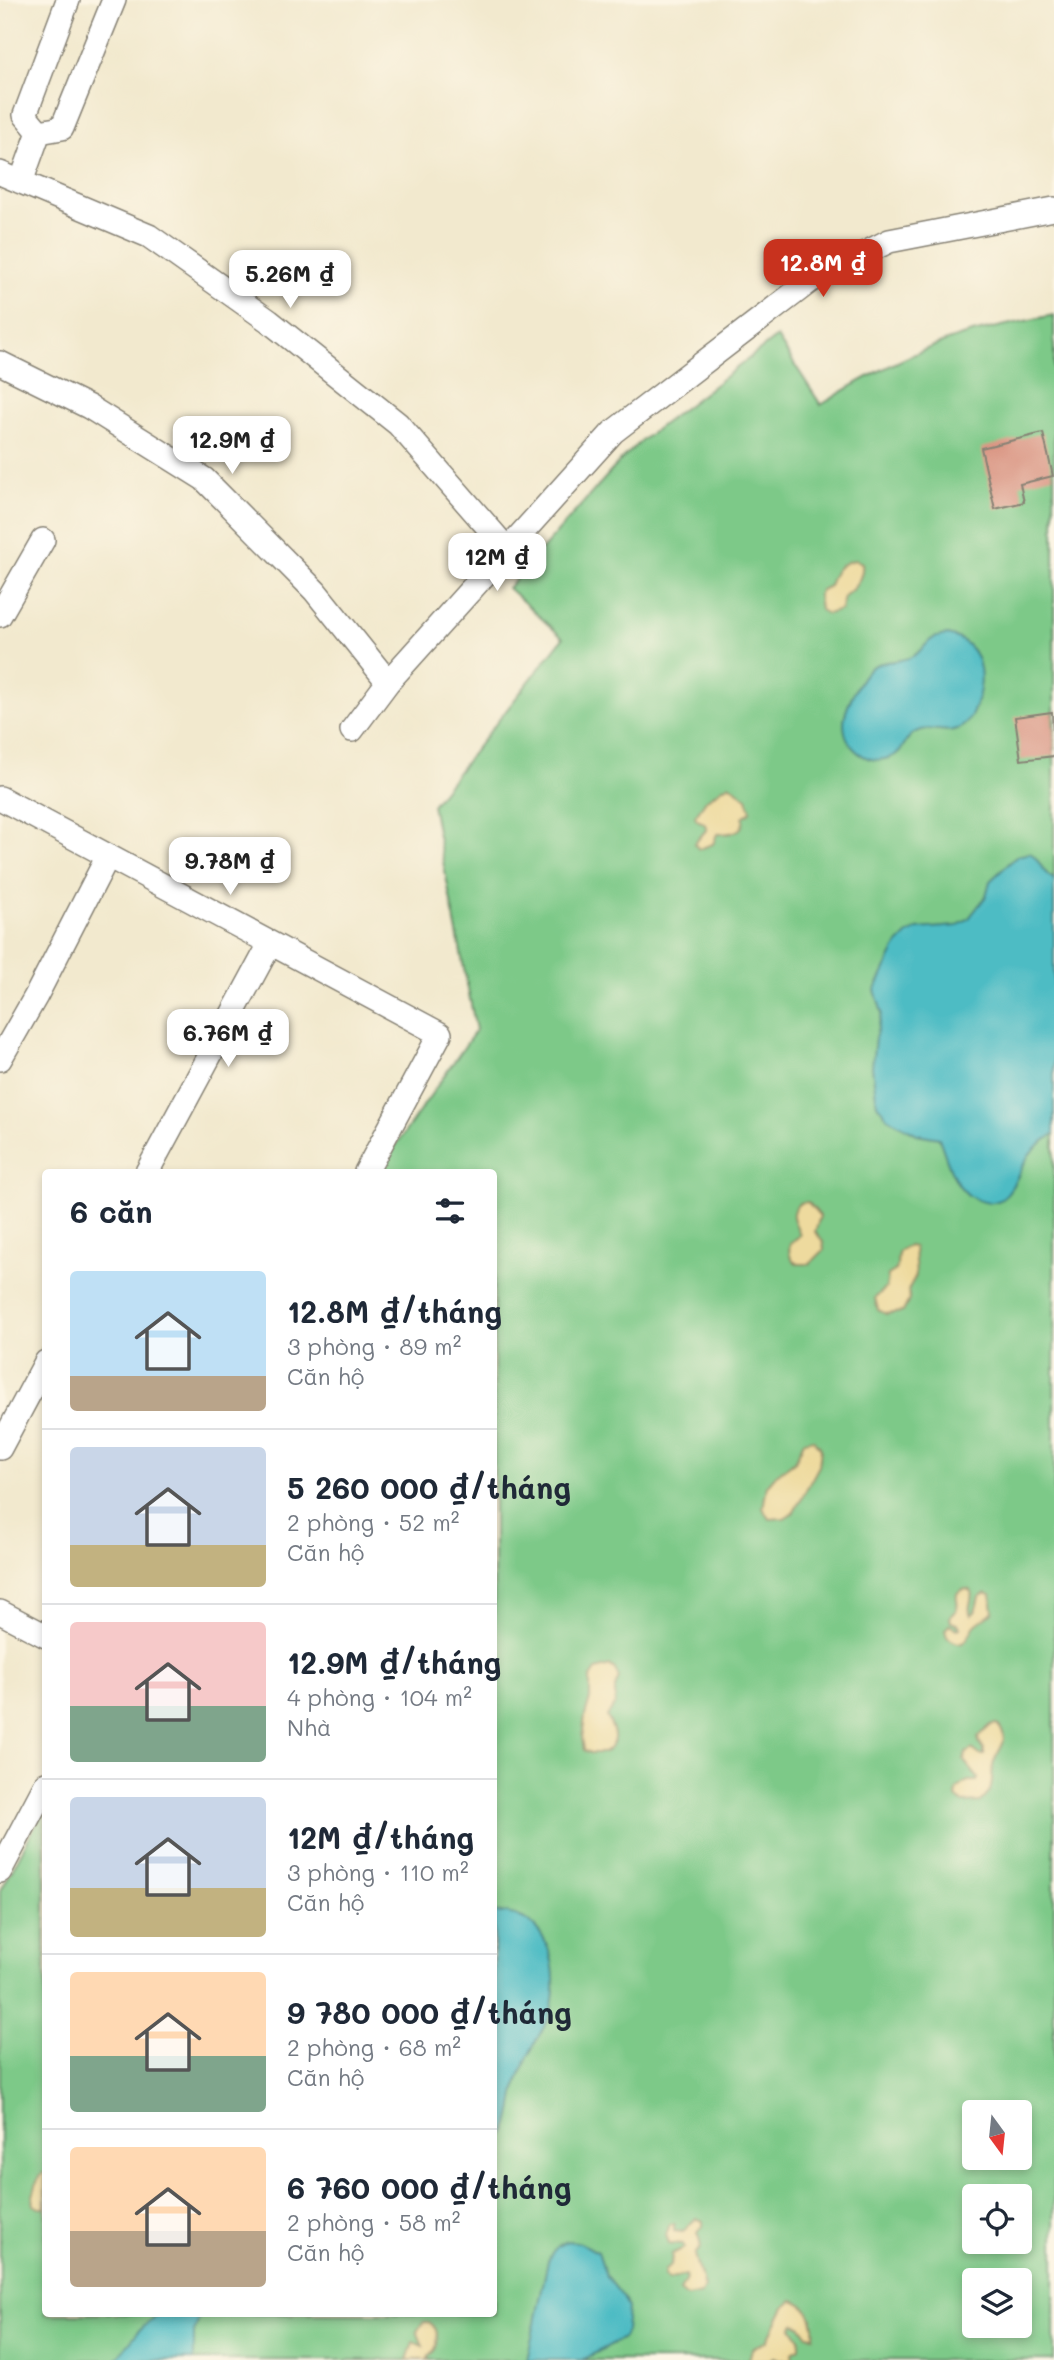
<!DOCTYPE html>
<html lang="vi">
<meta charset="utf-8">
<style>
:root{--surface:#fff;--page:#f6f6f7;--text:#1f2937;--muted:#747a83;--line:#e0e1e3;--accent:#c8321e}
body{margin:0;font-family:Mali,sans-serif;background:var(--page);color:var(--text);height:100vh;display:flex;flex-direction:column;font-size:26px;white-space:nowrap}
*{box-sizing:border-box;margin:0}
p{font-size:23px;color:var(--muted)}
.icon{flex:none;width:38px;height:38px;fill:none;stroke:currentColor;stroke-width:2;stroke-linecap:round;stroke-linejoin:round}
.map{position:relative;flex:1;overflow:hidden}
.panel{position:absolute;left:42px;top:1169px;width:455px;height:1148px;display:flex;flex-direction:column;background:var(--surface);border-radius:7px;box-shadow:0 4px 10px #0003}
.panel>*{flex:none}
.needle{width:46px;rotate:165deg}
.controls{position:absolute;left:962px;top:2100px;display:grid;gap:14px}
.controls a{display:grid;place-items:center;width:70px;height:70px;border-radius:7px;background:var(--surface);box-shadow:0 4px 10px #0003;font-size:35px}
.price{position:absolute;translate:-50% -60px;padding:0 16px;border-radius:14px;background:#fff;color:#222;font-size:23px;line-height:46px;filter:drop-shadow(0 2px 4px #0008)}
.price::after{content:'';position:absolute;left:50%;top:42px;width:21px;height:16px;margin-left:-10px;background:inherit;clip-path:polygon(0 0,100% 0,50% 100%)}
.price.selected{background:var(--accent);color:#fff}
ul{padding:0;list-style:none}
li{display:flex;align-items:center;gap:21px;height:175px;padding:0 28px}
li+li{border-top:2px solid var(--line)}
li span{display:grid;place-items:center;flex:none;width:196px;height:140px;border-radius:7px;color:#555}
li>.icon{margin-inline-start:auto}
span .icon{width:84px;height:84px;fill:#fffc;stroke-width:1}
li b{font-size:30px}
h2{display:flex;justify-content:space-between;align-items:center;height:84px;padding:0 28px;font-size:30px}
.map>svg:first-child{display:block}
.green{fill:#7dc988;stroke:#4c7252;stroke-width:2;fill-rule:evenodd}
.sand{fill:#eeda9e;stroke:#857b5d;stroke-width:2}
.water{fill:#4ebcc4;stroke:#356c70;stroke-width:2}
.building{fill:#da9684}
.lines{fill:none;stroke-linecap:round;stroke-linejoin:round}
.minor-casing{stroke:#878275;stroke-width:26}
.minor{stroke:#fff;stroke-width:23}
</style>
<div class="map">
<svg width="1054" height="2360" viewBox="0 0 1054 2360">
<rect width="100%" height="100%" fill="#fcf5e5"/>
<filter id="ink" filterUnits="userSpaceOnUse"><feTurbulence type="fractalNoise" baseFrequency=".0143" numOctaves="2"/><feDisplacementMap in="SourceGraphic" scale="14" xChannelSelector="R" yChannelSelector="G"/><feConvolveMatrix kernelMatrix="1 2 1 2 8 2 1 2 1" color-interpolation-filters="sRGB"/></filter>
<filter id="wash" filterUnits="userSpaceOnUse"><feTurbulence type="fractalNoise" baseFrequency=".00686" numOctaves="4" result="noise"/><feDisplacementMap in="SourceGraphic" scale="28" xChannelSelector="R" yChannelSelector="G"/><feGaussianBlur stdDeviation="1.57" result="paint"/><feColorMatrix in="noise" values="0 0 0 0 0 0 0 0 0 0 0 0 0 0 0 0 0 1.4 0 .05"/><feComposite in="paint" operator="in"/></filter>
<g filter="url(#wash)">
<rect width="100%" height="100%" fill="#f2e9ce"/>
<path class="green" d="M1054,315v2045h-1054v-468l45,-85 1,507h448v-1142h-114l9,-17 87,-125 -44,-225 131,-167 -55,-50 112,-127 21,-20 136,-104 44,68c45,-29 93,-54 144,-70 29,-8 59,-14 89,-20zM975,2112h45v46h-45zM975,2196h45v46h-45zM975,2280h45v46h-45z"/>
<path class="sand" d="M855,560l7,3c2,14 -7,26 -18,33l-3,14 -14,4 -7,-4 -2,-15 3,-5 8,-4c5,-16 10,-23 26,-26z
M729,784l18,14 4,13 -8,6c3,16 -14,17 -26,17l-4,10 -14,5 -5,-5 13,-15 -3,-6 -7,-3 -2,-4 12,-17z
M808,1202l12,14 -5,16 8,9 1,9 -14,14h-11c-9,-2 -11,-11 -9,-20l10,-9c-4,-13 -14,-21 0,-32z
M908,1246l6,1 2,29 -7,12v12l-6,12 -17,2 -8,-4 -3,-12 11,-10 2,-13 8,-5c4,-11 -4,-18 12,-24z
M813,1439l8,9 -2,18 -25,46 -10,6 -14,1 -7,-11 4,-22 9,-11 19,-14 9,-20z
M967,1589l4,2c3,9 -5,16 0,24l4,-3 4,-15 7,-4 5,2 2,16c-5,7 -14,9 -19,16 -8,12 -8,24 -27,10l-2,-7 4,-5 8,4 3,-1 -1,-3 -8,-3 -1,-4c1,-4 4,-5 6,-8 6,-9 -8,-18 11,-21z
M610,1666l4,2 5,10 -4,10v17l-8,11c7,14 13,27 -3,37h-14l-6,-3 -2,-12 3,-22 5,-17v-20l6,-9z
M997,1724c17,18 -2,26 -4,42 -2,16 2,23 -12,36l-18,1 -7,-6 1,-8 11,-8h9l1,-3 -14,-17 2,-8 6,-4 8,6h4v-6l-5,-6 -1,-6 13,-12z
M45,2172v36h-6l-5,-3 -1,-9 6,-20z
M696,2218l7,3v5l-5,7 3,15 -6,6 9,34 -3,6 -14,3 -7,-6 6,-12 -1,-4 -17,5 -4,-4 1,-6 6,-4 1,-12 12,-6 -1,-4 -14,-1 -3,-8 4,-11h4v7l9,1z
M793,2300c15,4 23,21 21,36l-7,-1 -7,-10 -5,-2 -3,4 8,12v9l-8,4 1,8h-13l-6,-3 -5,3h-20l3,-11 15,-8 17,-34z
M424,2322h5c12,8 11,26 0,34l-1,4h-21l6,-18 10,4 -6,-15z"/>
<path class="water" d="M948,635c34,8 38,41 28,69 -3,8 -6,17 -13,22 -16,11 -30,-2 -47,6 -12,5 -11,20 -25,25 -23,10 -47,-9 -47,-34 0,-13 15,-44 24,-53 12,-12 31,-6 45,-14 17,-10 11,-19 35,-21z
M1030,853c11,7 12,21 24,26v255c-8,6 -19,12 -25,21 -9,14 -13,30 -25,42 -6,6 -13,6 -20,5 -30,-6 -36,-41 -45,-64l-22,-4 -20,-11 -10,-6 -10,-13 -5,-37 3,-29 7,-25 -7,-23 22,-45 10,-10 10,-6 40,-3 12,-8 17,-22 4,-15 27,-25z
M494,1913c56,-4 69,60 55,104 -3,8 -9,16 -13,24 -6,11 -11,23 -16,34 -9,21 -4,57 -26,69z
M567,2241l10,1 21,10 8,24 17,21 5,11 -2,23 -3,7 -40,22h-56l21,-99c4,-10 8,-15 19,-20z
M158,2314h43l-7,18v28h-78l21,-27z"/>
<g id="blocks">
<path class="building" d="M1043,433l10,43 -33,8 4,18 -29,7 -14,-61z
M1052,712l2,44 -33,4 -6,-43z"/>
</g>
</g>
<g filter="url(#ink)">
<use href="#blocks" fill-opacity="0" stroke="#878275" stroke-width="2"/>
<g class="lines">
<defs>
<path id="minor" d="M39,132l23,-4 52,-128
M39,132l-14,-17 43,-115
M0,173l149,63 120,85 129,103 109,125
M21,182l18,-50
M0,363l89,44 115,72 111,112 73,91
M0,615l43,-75
M352,730l36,-48 225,-250 197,-151 79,-40 165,-32
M0,798l440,236 -74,138
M0,1059l36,-63 72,-140
M147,1172l123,-228
M0,1448l46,-86
M0,1612l46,24
M0,1871l46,-87"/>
</defs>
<use href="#minor" class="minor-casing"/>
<use href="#minor" class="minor"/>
</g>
</g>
</svg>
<div class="controls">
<a><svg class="needle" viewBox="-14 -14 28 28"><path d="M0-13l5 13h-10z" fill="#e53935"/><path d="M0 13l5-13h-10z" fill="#747a83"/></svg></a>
<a><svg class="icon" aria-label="locate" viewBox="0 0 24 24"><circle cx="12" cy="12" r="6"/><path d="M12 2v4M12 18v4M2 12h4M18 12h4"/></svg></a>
<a><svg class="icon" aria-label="layers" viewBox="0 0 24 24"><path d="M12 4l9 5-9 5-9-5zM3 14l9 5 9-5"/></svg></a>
</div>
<b class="price selected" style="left:823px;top:299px">12.8M ₫</b>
<b class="price" style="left:290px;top:310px">5.26M ₫</b>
<b class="price" style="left:232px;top:476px">12.9M ₫</b>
<b class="price" style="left:497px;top:593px">12M ₫</b>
<b class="price" style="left:230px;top:897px">9.78M ₫</b>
<b class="price" style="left:228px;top:1069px">6.76M ₫</b>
<section class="panel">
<h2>6 căn<svg class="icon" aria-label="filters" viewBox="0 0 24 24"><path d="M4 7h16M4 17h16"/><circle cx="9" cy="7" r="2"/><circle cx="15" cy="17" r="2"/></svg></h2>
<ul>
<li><span style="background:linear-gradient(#bfe0f5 75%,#b9a48a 0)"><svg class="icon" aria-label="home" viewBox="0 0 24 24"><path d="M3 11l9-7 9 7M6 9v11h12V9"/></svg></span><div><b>12.8M ₫/tháng</b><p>3 phòng · 89 m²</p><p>Căn hộ</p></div></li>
<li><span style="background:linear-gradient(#c9d6e8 70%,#c2b280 0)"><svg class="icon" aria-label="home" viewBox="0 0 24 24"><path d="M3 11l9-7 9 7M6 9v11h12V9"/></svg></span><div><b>5 260 000 ₫/tháng</b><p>2 phòng · 52 m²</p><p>Căn hộ</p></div></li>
<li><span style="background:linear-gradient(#f6c9c9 60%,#7fa58c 0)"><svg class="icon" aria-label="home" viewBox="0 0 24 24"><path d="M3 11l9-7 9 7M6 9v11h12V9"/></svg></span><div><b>12.9M ₫/tháng</b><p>4 phòng · 104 m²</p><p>Nhà</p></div></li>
<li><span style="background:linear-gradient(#c9d6e8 65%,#c2b280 0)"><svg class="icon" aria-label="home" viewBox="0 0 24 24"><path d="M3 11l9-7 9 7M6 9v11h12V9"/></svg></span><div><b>12M ₫/tháng</b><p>3 phòng · 110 m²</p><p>Căn hộ</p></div></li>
<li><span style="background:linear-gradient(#ffd9b3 60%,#7fa58c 0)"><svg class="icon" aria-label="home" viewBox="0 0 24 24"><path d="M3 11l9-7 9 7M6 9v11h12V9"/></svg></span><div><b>9 780 000 ₫/tháng</b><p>2 phòng · 68 m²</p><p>Căn hộ</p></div></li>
<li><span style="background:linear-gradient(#ffd9b3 60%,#b9a48a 0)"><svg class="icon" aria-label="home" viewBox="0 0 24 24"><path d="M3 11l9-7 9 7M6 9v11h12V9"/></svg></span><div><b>6 760 000 ₫/tháng</b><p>2 phòng · 58 m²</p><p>Căn hộ</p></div></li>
</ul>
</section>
</div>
